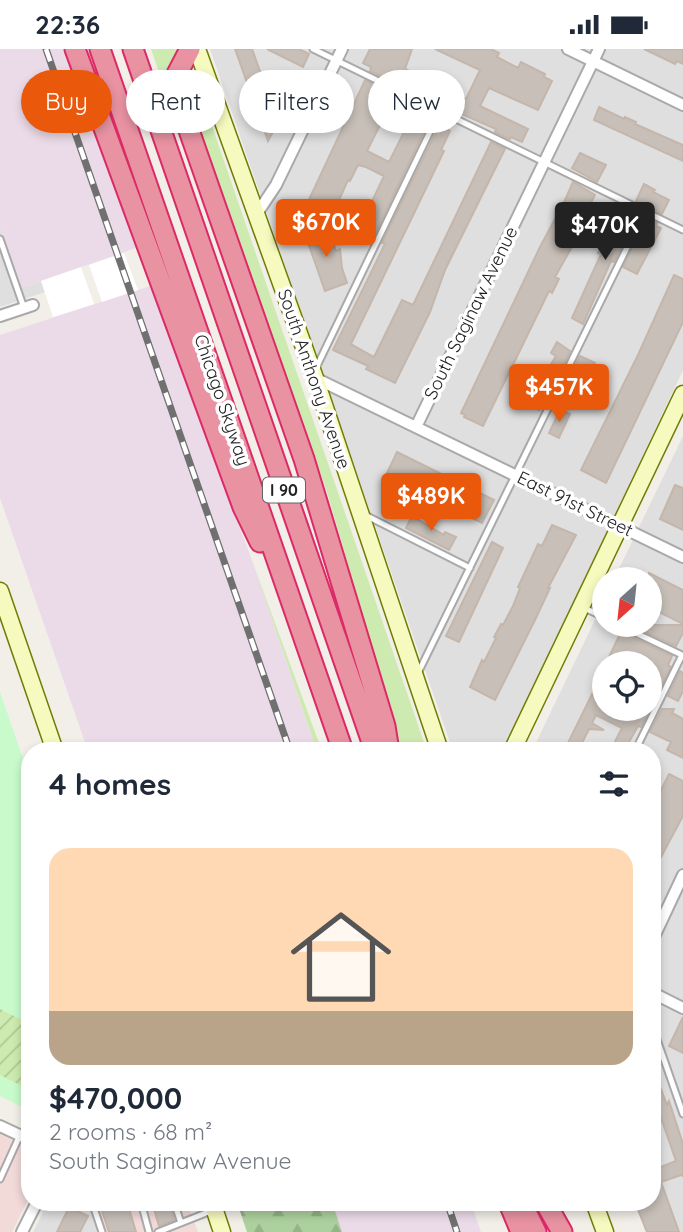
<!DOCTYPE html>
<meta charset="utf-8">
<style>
:root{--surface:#fff;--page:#f6f6f7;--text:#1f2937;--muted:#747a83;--line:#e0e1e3;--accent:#ea580c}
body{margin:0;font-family:Quicksand,sans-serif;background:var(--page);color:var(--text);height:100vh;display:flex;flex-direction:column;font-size:26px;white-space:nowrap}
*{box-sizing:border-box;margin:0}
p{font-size:23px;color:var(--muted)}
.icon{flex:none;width:38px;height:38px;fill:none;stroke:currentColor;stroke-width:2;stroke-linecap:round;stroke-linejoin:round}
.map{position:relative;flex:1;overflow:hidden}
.side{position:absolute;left:21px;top:693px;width:640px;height:469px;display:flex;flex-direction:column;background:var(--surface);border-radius:28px;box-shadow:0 4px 10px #0003}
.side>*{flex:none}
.banner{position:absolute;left:21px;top:21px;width:642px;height:63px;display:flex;gap:14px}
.needle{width:46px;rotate:207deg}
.controls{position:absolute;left:592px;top:518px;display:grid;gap:14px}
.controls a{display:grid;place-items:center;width:70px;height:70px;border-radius:50%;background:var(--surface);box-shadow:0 4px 10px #0003;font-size:35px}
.price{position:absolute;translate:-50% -60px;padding:0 16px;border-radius:7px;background:var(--accent);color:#fff;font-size:23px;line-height:46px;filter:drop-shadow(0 2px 4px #0008)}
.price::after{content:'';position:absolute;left:50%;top:42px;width:21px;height:16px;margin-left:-10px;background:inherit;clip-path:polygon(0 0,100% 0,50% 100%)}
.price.current{background:#222;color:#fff}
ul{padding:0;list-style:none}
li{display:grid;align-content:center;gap:14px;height:371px;padding:0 28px}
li+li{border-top:2px solid var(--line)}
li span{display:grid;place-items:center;height:217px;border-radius:21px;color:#555}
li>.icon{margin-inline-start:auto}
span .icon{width:126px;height:126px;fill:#fffc;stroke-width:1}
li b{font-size:30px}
h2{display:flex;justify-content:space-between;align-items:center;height:84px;padding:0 28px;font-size:30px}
.chip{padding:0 24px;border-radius:32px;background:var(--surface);box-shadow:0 4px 10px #0003;font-size:24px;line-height:63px}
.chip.current{background:var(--accent);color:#fff}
.status{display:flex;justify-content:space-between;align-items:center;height:49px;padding:0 35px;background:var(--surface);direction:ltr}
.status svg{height:19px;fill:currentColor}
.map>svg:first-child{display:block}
.residential{fill:#e0dfdf;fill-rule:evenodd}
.commercial{fill:#f2dad9}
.industrial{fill:#ebdbe8}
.grass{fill:#cdebb0}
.forest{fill:url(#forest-firs)}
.park{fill:#c8facc}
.garden{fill:url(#garden-furrows)}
.pier{fill:#fff}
.building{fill:#c7bfb8;stroke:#c4b6ab;stroke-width:2}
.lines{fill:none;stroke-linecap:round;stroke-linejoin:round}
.lane-casing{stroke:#a9a9a9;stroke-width:9}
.street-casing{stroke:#a9a9a9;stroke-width:14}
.secondary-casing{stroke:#707d05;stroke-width:19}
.highway-casing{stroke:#dc2a67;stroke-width:23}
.lane{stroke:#fff;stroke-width:5}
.street{stroke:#fff;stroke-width:10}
.secondary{stroke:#f7fabf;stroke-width:16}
.highway{stroke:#e892a2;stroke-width:19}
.rail-casing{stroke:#707070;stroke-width:7}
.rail{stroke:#fff;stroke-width:4.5;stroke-dasharray:13;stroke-linecap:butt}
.labels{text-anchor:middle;stroke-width:7;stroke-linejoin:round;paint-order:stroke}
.shield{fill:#fff;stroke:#646464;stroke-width:2}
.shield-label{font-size:16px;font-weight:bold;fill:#222}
.street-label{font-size:18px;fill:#222;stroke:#fff}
</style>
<div class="status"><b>22:36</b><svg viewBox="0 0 49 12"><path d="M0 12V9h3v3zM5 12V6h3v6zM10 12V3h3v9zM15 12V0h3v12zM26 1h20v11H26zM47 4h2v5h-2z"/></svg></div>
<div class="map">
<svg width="683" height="1183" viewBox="0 0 683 1183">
<defs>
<pattern id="forest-firs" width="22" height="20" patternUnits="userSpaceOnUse" patternTransform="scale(1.75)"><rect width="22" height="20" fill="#add19e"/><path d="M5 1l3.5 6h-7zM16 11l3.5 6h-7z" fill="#95b388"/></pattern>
<pattern id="garden-furrows" width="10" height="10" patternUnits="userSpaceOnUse" patternTransform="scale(1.75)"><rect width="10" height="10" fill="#cdebb0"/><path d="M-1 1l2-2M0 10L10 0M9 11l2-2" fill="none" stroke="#b0c997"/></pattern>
</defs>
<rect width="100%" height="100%" fill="#f2efe9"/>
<path class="residential" d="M210,0h473v321l-179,381h-51z
M0,178l21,61 20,-7 4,11 -45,15z
M683,387v796h-37l-12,-30h19v-451h-121l72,-150v24h45v-46h-35zM604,614h45v46h-45z
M48,1153h44l10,30h-69z"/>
<path class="commercial" d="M0,1085l30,14v48l-18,36h-12z
M92,1153h95l11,30h-96z"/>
<path class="industrial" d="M0,0h63l73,199 -115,40 -21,-61z
M150,237l103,277 64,188h-229l-88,-253v-163z
M237,1153h234l10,30h-234z"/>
<path class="grass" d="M151,0h29l-10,23 143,439h-2z
M190,19h2l235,683h-25l-75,-259 -135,-386 -5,-24z
M253,514l69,188h-5z"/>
<path class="forest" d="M237,1153h95l10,30h-95z"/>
<path class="park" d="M0,643l30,87v332l-30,-15z"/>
<path class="garden" d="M0,960l30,15v66l-30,-15z"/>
<path class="pier" d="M124,204l14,37 -36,12 -13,-37z
M81,218l13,37 -41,13 -12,-36z"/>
<path class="building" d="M235,0h17l27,75 -3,2 -8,15z
M267,0h32l10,5 -6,13z
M370,0h42l-7,20 21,10 2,-5 12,6 -2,6 28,13 14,-29 -45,-21h56l8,4 -2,4 21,11 3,-6 24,12 -1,3 8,4 -14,29 -49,-22 -9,18 48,23 -6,13 -11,-5 -1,2 -15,-7 1,-3 -75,-33 2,-3 -22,-11 -1,3 -30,-14 1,-4 -8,-4z
M644,0h39v15l-6,-3 -2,3z
M365,31l30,15 -28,56 22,11 28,-56 12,6 -4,7 4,2 -56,117 -15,-7 26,-55 -18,-9 -8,-2 -8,16 -2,-1 -17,38 -25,-12z
M599,58l25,12 1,-2 11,5 -1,2 48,21v16l-89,-41z
M439,77l11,5 -9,19 3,1 -93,193 23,13 28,-57 11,5 78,-163 14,7 -60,121 -15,42 -35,71 -29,-14 2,-3 -35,-16 52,-106 -3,-1z
M580,104l26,12 -9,17 -25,-14z
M573,133l22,13 -17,33 -7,16 2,1 -18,32 4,2 -7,14 -3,-2 -66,135 -19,-9 1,-2 -4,-2 79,-166 16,-30 1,1z
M644,135l11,6 -2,2 16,8 -7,14 -26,-13z
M624,160l14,5 -24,48 -3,-1 -28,63 -11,-6 29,-64 -3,-1 6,-13h2l7,-15 2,2z
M647,169l10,5 -1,3 5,2 -24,46 -14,-7z
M327,178l9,24 4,-2 2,19 5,15 -22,8 -20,-57z
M674,226l9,4v43l-77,161 -25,-13 57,-115z
M557,293l13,9 -13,27 -2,-2 -16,34 -9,-4 9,-19 -2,-1 5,-13 3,1 11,-18 -5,-3z
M580,307l15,7 -15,26 -13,-7z
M560,361l10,4 -11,24 -10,-5z
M397,403l97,48 -12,23 -96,-48z
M675,436l8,3v42l-23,-11z
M412,467l32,19 1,-3 11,5 -7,13 -43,-22z
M552,476l24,10 -28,53h2l-15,32 -40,80 -25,-13 12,-27 2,2 12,-24 -2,-1 7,-13 2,1 10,-19 7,-18 -2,-1 20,-43 4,2z
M492,493l11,6 -44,94 -13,-6z
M649,524l34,17v34l-30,-15 7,-13 -11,-6z
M631,576h52v8l-7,13z
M621,583l51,24 -4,9 3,2 -12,24 -10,-5v-23h-8l-17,-8 -4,8h-14z
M604,621v39h6l18,9 4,-9h18l-9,18 -3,-1 -14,25h-14l12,-23 -26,-13 -4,8 12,7 -15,-1 -7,14 15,8h-33z
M680,622l3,2v18l-5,10 -10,-5z
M662,660h12l-2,4 11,6v39l-16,-8 4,-8 -21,-10z
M669,725l14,7v35l-30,56v-66z
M683,968v36l-14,-7z
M653,1019l14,37 2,-4 14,43v32l-2,-1 -20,7 18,50h-32l-12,-30h18v-39l3,6 20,-8 -23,-66z
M99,1153h28l9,30h-27z
M152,1153h17l5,18 -15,6z
M69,1158l19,9 -8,16h-23z"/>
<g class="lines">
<defs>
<path id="lane" d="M313,0l370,181
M0,190l24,69
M316,319l124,-257
M367,467l103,52
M584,559l20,9
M619,576l63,30
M418,624l227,-462
M635,702l47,-96
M653,979l30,86
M0,1130l20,-44
M92,1153l10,30
M141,1153l8,30
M174,1153l7,21
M158,1183l53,-21"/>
<path id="street" d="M568,0l115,56
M256,166l20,-30 66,-136
M0,267l33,-11
M315,329l368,179
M416,378l183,-378
M653,890l30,-64
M653,944l30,15
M0,1077l30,14
M22,1183l15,-30"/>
<path id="secondary" d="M197,0l118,329 125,373
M0,542l55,160
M512,702l171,-357
M212,1153l10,30
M594,1153l11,30"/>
<path id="highway" d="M75,0l168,458 17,35
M100,0l243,702
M133,0l242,702
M190,0l-13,25v22l127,363 81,267 4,25
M521,1153l15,30
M545,1153l17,30
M509,1154l12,29"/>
</defs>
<use href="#lane" class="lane-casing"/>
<use href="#street" class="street-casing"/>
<use href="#secondary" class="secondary-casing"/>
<use href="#highway" class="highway-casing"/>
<use href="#lane" class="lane"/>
<use href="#street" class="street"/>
<use href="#secondary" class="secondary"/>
<use href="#highway" class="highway"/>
<defs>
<path id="rail" d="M46,0l244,702
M447,1153l10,30"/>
</defs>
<use href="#rail" class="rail-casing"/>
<use href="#rail" class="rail"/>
</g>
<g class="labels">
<rect class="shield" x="263" y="428.5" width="42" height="25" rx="5"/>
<g class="shield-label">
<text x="284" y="447">I 90</text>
</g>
<g class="street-label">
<text transform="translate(471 264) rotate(-64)" y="6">South Saginaw Avenue</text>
<text transform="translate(314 330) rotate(71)" y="6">South Anthony Avenue</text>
<text transform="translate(222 351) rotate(71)" y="6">Chicago Skyway</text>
<text transform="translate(575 455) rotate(26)" y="6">East 91st Street</text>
</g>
</g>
</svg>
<div class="controls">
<a><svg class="needle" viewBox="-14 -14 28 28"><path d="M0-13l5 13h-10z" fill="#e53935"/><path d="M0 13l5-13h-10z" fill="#747a83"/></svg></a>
<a><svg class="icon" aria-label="locate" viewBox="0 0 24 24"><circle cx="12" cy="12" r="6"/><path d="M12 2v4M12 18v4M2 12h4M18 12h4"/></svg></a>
</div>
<b class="price" style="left:326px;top:210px">$670K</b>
<b class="price current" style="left:605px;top:213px">$470K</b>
<b class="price" style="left:559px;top:375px">$457K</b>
<b class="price" style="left:431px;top:484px">$489K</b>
<div class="banner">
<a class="chip current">Buy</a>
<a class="chip">Rent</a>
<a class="chip">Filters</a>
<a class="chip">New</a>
</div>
<section class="side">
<h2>4 homes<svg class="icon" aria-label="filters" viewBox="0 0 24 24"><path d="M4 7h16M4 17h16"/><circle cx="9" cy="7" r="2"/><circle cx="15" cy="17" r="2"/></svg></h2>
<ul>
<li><span style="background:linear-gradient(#ffd9b3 75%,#b9a48a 0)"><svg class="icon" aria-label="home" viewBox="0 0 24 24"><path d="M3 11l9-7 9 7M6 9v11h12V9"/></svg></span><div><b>$470,000</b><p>2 rooms · 68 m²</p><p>South Saginaw Avenue</p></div></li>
</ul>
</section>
</div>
